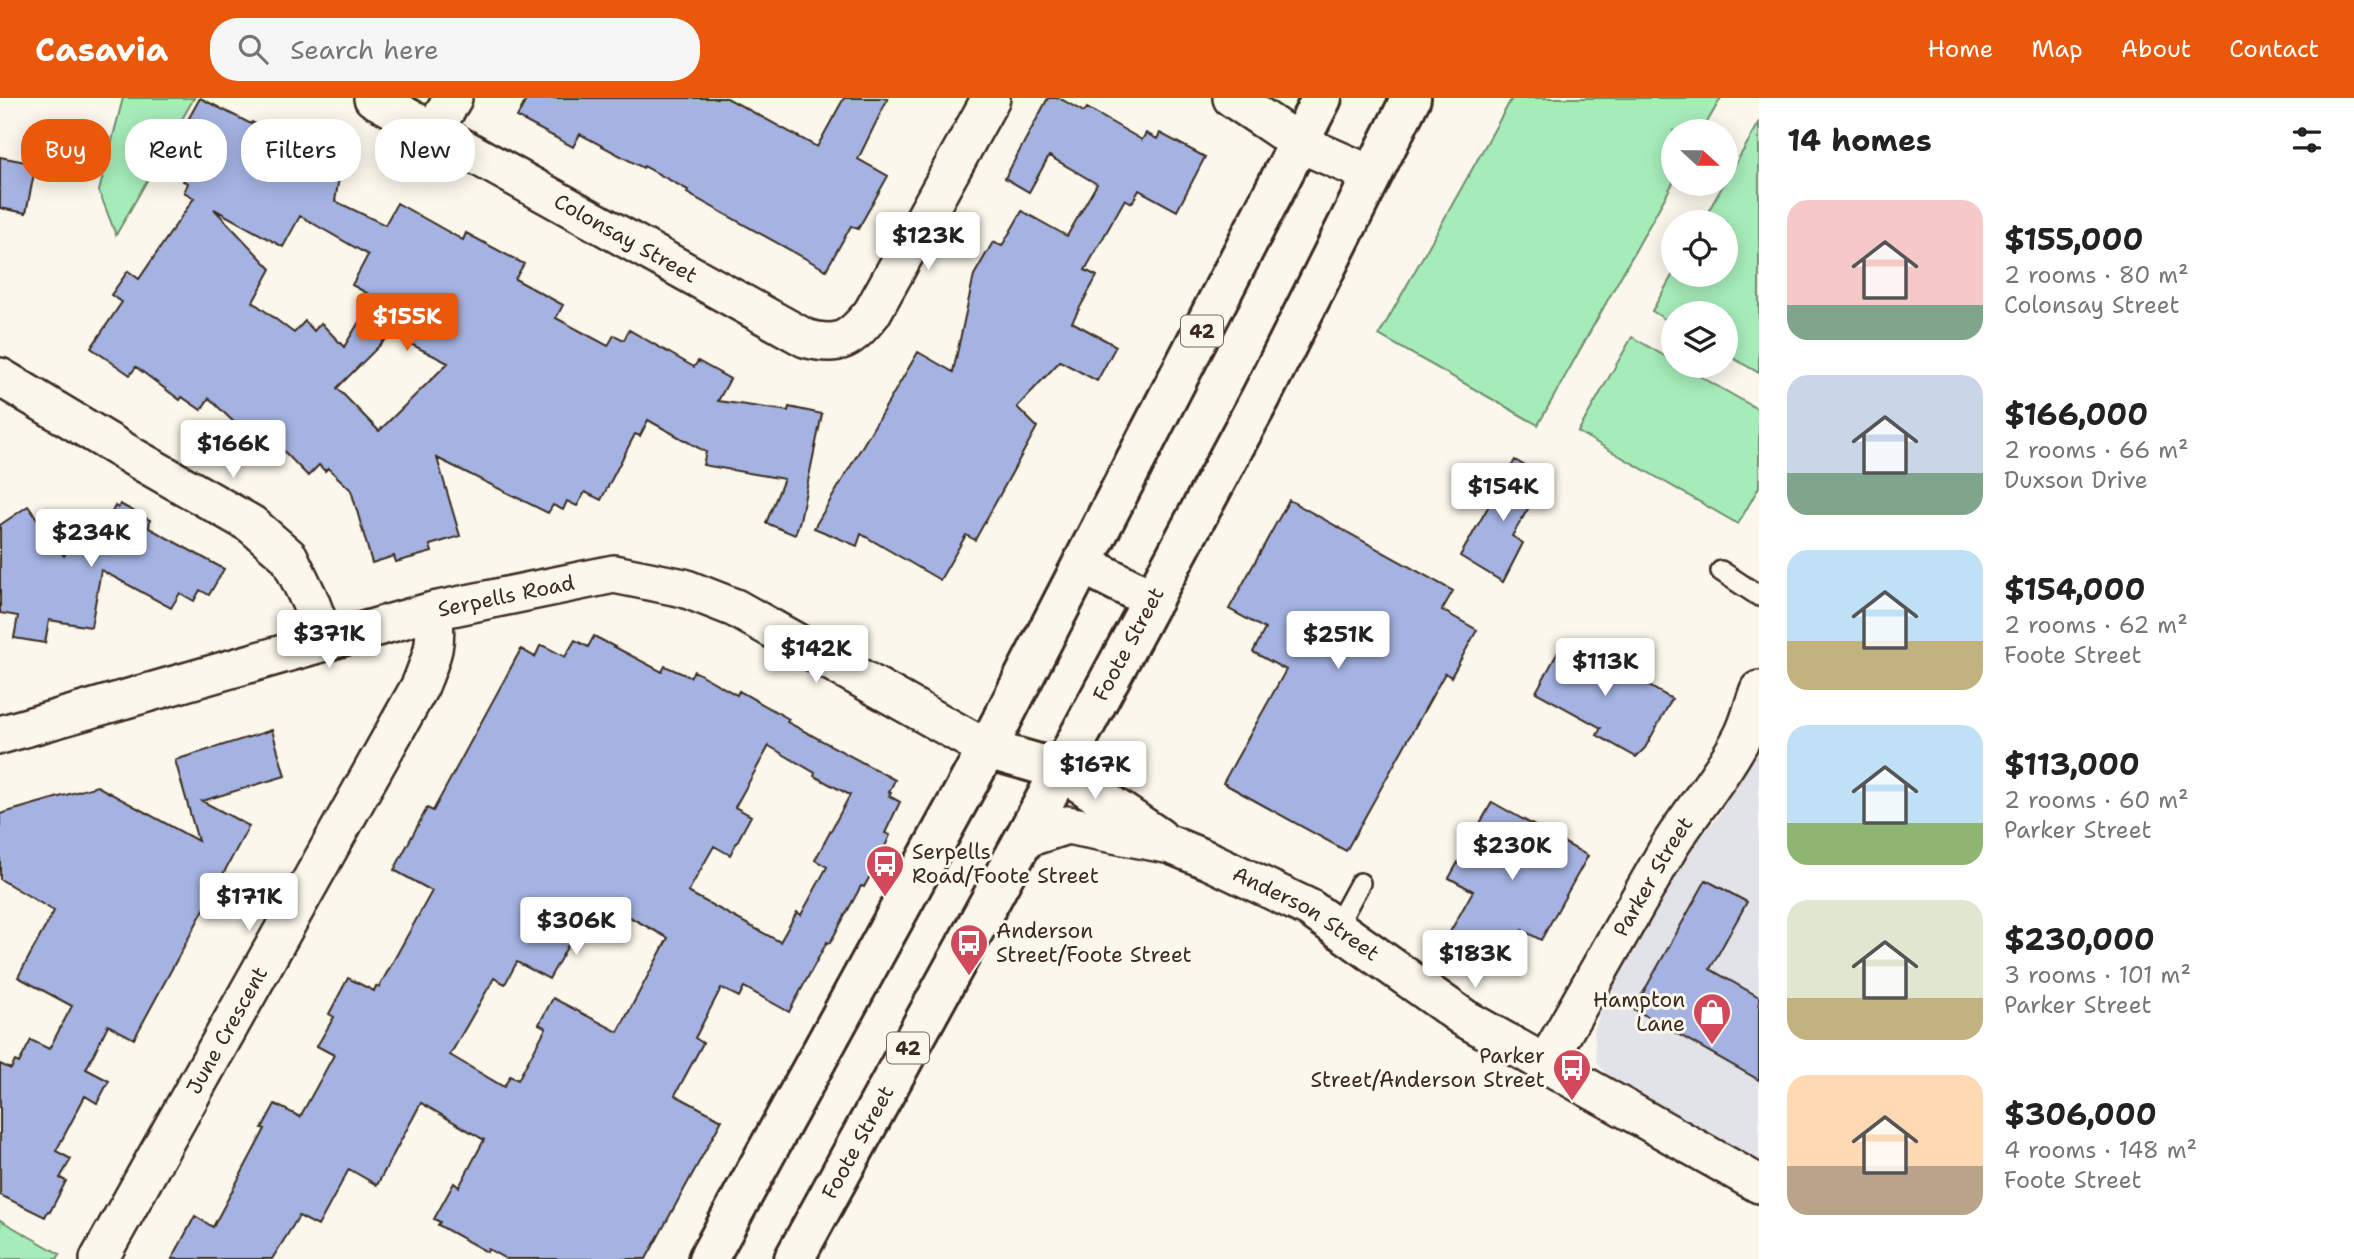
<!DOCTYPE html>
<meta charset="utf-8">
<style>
:root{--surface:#fff;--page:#f6f6f6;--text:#222;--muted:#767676;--accent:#ea580c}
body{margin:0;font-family:"Shantell Sans",sans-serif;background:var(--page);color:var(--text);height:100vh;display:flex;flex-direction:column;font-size:26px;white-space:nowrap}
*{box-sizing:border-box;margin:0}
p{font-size:23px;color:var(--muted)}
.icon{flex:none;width:38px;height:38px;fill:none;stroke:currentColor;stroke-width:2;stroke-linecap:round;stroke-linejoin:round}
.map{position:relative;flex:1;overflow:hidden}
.panel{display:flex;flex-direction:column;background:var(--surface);width:595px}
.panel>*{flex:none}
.hud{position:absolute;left:21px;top:21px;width:665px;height:63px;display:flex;gap:14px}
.needle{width:46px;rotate:111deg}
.buttons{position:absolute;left:1661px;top:21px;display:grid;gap:14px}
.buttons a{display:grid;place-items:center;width:77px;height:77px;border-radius:50%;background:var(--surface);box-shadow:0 4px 18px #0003;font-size:35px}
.price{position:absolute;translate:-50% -60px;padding:0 16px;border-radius:7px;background:#fff;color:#222;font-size:23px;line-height:46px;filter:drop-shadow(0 2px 4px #0008)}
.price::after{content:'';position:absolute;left:50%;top:42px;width:21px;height:16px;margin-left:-10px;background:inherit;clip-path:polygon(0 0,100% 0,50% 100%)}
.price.on{background:var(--accent);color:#fff}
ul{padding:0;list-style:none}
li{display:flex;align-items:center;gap:21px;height:175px;padding:0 28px}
li span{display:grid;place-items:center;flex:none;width:196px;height:140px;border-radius:21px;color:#555}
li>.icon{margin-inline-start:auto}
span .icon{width:84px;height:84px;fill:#fffc;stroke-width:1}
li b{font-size:30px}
h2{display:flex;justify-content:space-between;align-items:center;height:84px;padding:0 28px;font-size:30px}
.pill{padding:0 24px;border-radius:28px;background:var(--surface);box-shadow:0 4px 18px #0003;font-size:24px;line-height:63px}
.pill.on{background:var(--accent);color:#fff}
header{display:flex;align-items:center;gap:42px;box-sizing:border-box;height:98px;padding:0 35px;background:var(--accent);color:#fff}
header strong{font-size:33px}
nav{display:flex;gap:38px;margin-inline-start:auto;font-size:24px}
.search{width:490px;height:63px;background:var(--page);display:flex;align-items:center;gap:18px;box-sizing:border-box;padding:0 24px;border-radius:28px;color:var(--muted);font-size:26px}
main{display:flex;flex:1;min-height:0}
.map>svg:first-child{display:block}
.built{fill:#e1e3e9}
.green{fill:#a6ecb9;stroke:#708b6c;stroke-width:2}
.building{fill:#a4b3e2;stroke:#3b2a1e;stroke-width:2;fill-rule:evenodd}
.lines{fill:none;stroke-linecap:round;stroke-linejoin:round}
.service-casing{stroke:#3b2a1e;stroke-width:24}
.minor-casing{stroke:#3b2a1e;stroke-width:42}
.primary-casing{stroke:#3b2a1e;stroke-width:44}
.service{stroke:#fbf7ec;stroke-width:19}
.minor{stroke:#fbf7ec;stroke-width:37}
.primary{stroke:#fbf7ec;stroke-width:38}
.labels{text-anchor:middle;stroke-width:6;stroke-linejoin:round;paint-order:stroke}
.shield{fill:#fbf7ec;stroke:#75685c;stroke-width:2}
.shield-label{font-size:19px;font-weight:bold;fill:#3b2a1e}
.street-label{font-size:21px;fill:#3b2a1e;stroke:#fbf7ec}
.poi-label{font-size:21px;fill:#3b2a1e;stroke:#fbf7ec;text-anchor:start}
</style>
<header>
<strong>Casavia</strong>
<div class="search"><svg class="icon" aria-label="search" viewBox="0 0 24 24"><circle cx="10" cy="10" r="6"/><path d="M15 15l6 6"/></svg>Search here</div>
<nav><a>Home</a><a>Map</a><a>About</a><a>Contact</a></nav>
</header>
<main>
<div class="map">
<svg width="1759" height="1161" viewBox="0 0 1759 1161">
<rect width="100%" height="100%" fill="#fbf7ec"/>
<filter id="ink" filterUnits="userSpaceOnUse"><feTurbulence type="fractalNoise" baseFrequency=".0143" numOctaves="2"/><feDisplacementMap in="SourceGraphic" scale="14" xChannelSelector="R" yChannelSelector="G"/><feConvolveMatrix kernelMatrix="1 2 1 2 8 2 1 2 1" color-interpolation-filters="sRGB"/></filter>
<g filter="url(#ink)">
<path class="built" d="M1759,645v418l-151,-84 -11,-15 -3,-31 12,-34 87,-155 23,-22z"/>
<path class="green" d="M123,0h71l-78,137 -17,-44z
M1512,0h209l-19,33h-29v52l-135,242 -159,-90z
M1759,25v250l-33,-19v-41h-53v11l-21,-13 21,-37 53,1v-53h-24z
M1632,239l41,24v5h9l77,44v77l-21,37 -160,-92z
M0,1122l60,34 -3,5h-57z"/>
<path class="building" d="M200,0l51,26 1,-2 33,17 1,-3 28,16 -11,19 36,7 -4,23 50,24 12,-22 66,37 3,-7 58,31 -9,15 48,26 -7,13 52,28 6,-11 10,5 5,-10 65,37 4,-6 32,18 -12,22 70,10 1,-4 33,7 -22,106 -5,15 -29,-12 18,-44 -81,-14 3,-13 -58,-32 -8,16 -5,-2 -34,66 -16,-8 -8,14 -10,-5 -4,9 -10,-5 -5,8 -111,-55 23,78 -30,9 2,7 -36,10 -2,-6 -22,7 -21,-73 -23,-22 -3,3 -6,-6 -11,11 -29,-30 -4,5 -15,-15 -4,4 -8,-8 -2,2 -37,-36 -8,12 -19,-13 -2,3 -44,-33 -6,8 -39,-27 31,-46 -11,-7 17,-24 11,8 55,-81 -10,-6 4,-9 -5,-2 22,-43 -21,-11zM214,111l69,38 17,-31 68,39 -16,30 22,12 -30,50 -23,-24 -7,8 -9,-10 -11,12 -41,-31 18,-33zM391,236l57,29 -69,68 -42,-43z
M527,0h200l90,49 27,-49h44l-30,61 30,17 -30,53 -7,-3 -25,44 -139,-77 1,-3 -44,-24 -1,2 -63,-34 -7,13 -56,-30z
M1048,0h11l25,14 3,-4 55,32 4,-7 11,6 3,-6 45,24 -28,54 -38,-21 -7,13 -7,-4 -40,71 12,6 -25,46 44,24 -19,35 -37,-20 -43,46 20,20 -62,113 -9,-5 -26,45 -79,-46 -4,12 -43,-18 104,-176 35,20 21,-97 19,-33 9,4 20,-35 45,25 30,-52 -48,-28 -20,36 -24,-14z
M0,59l36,7 -10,49 -26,-5z
M1515,362l31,18 -34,58 11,7 -20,39 -43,-26z
M1289,402l164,91 -11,19 35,20 -26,47 -6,-4 -99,178 -123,-68 63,-113 -33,-18 12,-23 -36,-20z
M120,406l30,16 -1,8 75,41 -15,26 -9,-5 -6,11 -14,-8 -9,15 -70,-38 -10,57 -42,-7 -4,23 -31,-5 4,-22 -18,-3v-88l28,-19 36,50 17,-31 13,8 10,-18 5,3 6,-12 3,2z
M594,538l68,36 3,-6 25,11 4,-6 43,24 2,-4 50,28 -2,3 108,58 -6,12 2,1 -2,3 11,6 -15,31 5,2 -10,23 -16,29 -3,-1 -31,57 -3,-1 -38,70 -45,-25 -5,10 -18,-9 -26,50 8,5 -28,52 47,25 -76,139h-140l-18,-10 -1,3 -49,-27 2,-3 -6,-3 20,-36 5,4 25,-47 -63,-37 -44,82 -28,-16 -31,57 -19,-10 -27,43h-100l23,-43 18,11 52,-98 -3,-1 13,-24 25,13 34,-62 -17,-9 17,-29 -5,-3 19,-36 26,13 2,-5 3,1 53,-96 -38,-21 33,-62 6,3 88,-162 14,8 5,-11h4l21,11 10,-17 13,7zM769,648l46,27 -1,3 36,19 -35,65 12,7 -26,48 -4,-3 -17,30 -92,-50 26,-46 16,9 21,-39 -16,-9zM595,800l73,40 -50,94 -65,-34 -14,26 7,4 -28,52 -8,-4 -6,11 -54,-32 44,-77 11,6 12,-22 32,17z
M1565,541l107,60 -27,49 -9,9 -39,-22 4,-7 -65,-36z
M272,632l13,46 -83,25 47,25 -115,213 -26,-14 -22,44 23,12 -12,22 -12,-7 -29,55 15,8 -11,19 6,3 -16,31 -2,-1 -3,6 -45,-22v-131l11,5 4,-8 4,2 12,-23 18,9 23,-43 -54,-29 36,-66 -54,-32v-65l97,-28 101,55 -23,-81z
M1492,704l96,54 -47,84 -19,-10 -18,32 -54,-30 23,-41 -24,-13z
M1706,782l41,22 -37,67 49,28v83l-125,-71z"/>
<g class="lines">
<defs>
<path id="service" d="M1721,473l38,25
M1336,829l24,-44"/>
<g id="minor">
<path id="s1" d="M373,0l432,240c34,10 45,2 67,-25l119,-215"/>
<path d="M1232,0l67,45 73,32"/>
<path d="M433,34l20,-34"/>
<path d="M0,279l135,81 116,66 38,33 21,44 15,40"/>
<path id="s2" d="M0,637l433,-124 181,-37 70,14 51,20 252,141"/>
<path d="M1060,672l99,67"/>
<path id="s3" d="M1024,741l43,-14 104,20 39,16 99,47 155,110 295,166"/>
<path id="s4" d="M1546,965l123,-216c23,-37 53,-71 73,-110 8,-15 11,-32 17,-47"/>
<path id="s5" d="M99,1161l321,-573c12,-30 18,-42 13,-75"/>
</g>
<g id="primary">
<path d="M1083,466l70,36"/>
<path d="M987,651l73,21"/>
<path d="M708,1161l279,-510 335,-651"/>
<path id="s6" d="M794,1161l230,-420 237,-442 150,-299"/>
</g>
</defs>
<use href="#service" class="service-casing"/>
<use href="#minor" class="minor-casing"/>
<use href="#primary" class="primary-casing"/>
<use href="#service" class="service"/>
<use href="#minor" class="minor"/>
<use href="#primary" class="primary"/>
</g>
</g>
<defs>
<symbol id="bus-pin" viewBox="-11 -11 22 30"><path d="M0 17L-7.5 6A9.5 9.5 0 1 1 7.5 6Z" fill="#d1495b" stroke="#fbf7ec"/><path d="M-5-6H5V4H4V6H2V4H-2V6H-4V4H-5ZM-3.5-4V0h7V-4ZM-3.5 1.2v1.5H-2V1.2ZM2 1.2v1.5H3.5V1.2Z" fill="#fff"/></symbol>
<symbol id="shop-pin" viewBox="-11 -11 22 30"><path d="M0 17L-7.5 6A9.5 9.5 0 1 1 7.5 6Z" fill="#d1495b" stroke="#fbf7ec"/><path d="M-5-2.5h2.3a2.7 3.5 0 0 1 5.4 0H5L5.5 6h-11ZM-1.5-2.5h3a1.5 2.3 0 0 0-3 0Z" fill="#fff"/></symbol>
</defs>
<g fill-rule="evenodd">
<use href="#bus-pin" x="863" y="744" width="44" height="60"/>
<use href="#bus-pin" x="947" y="823" width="44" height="60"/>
<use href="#shop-pin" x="1690" y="892" width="44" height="60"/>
<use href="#bus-pin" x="1550" y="948" width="44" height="60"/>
</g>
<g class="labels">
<g class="shield">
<rect x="1181" y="217.5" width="42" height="31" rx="5"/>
<rect x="887" y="934.5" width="42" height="31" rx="5"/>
</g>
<g class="shield-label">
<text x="1202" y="240">42</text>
<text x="908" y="957">42</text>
</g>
<g class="street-label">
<text dy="7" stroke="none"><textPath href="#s1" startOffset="289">Colonsay Street</textPath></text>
<text dy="7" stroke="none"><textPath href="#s2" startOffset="525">Serpells Road</textPath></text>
<text dy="7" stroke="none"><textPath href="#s6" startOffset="700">Foote Street</textPath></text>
<text dy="7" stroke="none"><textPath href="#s4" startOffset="215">Parker Street</textPath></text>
<text dy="7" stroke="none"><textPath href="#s3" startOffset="303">Anderson Street</textPath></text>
<text dy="7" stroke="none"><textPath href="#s5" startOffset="262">June Crescent</textPath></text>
<text dy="7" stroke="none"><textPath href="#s6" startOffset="133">Foote Street</textPath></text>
</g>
<g class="poi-label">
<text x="912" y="761">Serpells<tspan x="912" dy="24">Road/Foote Street</tspan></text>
<text x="996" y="840">Anderson<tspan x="996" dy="24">Street/Foote Street</tspan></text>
<text x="1685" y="909" text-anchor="end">Hampton<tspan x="1685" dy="24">Lane</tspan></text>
<text x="1545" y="965" text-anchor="end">Parker<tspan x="1545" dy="24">Street/Anderson Street</tspan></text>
</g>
</g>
</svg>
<div class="buttons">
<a><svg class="needle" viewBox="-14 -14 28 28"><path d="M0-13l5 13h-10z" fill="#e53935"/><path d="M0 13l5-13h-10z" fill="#767676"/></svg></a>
<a><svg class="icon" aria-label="locate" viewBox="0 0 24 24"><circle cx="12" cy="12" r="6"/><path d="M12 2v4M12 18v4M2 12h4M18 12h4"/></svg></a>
<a><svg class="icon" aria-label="layers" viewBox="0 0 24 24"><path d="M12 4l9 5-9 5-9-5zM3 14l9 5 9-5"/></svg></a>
</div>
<b class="price" style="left:928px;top:174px">$123K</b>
<b class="price on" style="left:407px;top:255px">$155K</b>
<b class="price" style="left:233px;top:382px">$166K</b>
<b class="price" style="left:1503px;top:425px">$154K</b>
<b class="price" style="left:91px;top:471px">$234K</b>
<b class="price" style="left:329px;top:572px">$371K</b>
<b class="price" style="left:1338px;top:573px">$251K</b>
<b class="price" style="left:816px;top:587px">$142K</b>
<b class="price" style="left:1605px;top:600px">$113K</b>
<b class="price" style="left:1095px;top:703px">$167K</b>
<b class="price" style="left:1512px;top:784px">$230K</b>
<b class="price" style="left:249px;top:835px">$171K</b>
<b class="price" style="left:576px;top:859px">$306K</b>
<b class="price" style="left:1475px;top:892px">$183K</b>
<div class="hud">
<a class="pill on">Buy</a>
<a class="pill">Rent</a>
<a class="pill">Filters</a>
<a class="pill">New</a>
</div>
</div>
<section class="panel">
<h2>14 homes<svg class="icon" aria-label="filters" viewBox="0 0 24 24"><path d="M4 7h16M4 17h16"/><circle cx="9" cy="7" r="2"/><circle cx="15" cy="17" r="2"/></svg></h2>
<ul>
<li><span style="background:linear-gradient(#f6c9c9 75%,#7fa58c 0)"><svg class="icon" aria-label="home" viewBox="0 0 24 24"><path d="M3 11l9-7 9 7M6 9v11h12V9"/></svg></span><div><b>$155,000</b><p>2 rooms · 80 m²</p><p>Colonsay Street</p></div></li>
<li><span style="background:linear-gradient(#c9d6e8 70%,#7fa58c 0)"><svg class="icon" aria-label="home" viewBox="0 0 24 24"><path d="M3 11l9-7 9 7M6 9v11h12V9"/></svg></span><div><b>$166,000</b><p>2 rooms · 66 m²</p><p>Duxson Drive</p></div></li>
<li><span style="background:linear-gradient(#bfe0f5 65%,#c2b280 0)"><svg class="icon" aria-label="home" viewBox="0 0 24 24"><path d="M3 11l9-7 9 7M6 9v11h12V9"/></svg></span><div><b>$154,000</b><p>2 rooms · 62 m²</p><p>Foote Street</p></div></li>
<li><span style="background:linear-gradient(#bfe0f5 70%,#8fb573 0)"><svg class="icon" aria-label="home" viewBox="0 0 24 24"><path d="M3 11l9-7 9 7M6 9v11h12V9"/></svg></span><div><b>$113,000</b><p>2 rooms · 60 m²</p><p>Parker Street</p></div></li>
<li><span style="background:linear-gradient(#dfe7d0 70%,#c2b280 0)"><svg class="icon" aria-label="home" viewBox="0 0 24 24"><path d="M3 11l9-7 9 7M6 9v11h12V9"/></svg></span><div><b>$230,000</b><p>3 rooms · 101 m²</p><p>Parker Street</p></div></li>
<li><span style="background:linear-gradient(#ffd9b3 65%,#b9a48a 0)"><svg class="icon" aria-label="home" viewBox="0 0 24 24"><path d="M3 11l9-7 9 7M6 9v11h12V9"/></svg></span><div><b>$306,000</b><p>4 rooms · 148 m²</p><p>Foote Street</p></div></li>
</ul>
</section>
</main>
